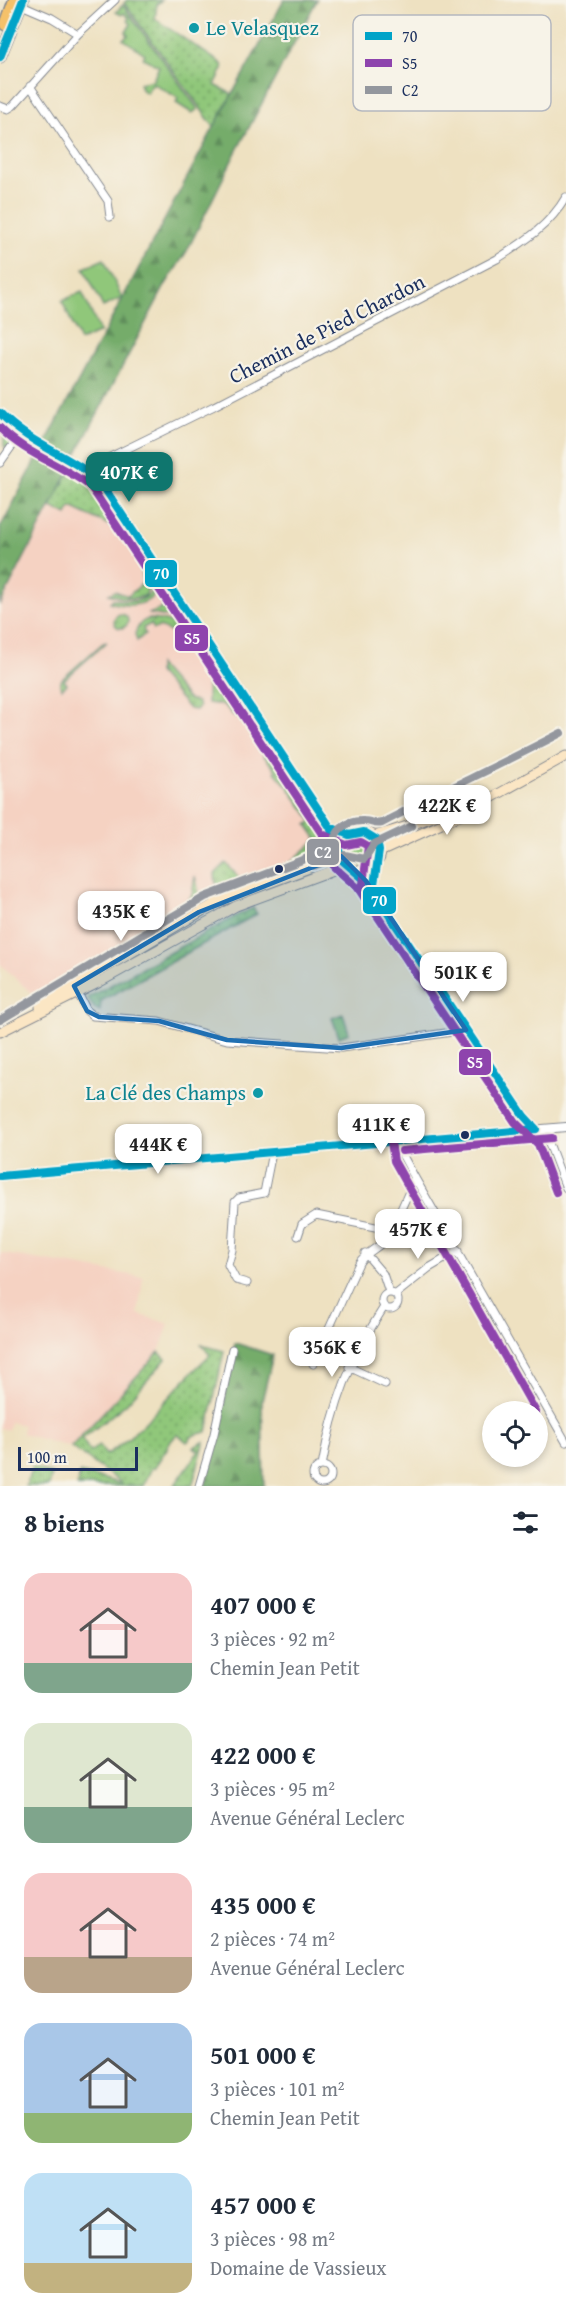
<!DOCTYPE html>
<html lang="fr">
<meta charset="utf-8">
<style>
:root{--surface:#fff;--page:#f2f2f3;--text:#1f2937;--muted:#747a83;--accent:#0f766e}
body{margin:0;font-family:"Gentium Book Plus",serif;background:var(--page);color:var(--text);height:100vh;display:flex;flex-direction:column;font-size:22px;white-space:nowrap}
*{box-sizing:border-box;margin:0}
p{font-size:20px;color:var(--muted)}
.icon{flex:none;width:33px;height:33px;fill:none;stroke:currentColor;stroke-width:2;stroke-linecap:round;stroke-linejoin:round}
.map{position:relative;height:1486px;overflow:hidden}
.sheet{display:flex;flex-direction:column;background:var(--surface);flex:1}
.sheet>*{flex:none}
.fabs{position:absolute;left:482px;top:1401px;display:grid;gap:12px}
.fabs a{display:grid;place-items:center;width:66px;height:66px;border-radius:50%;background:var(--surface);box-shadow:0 3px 9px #0003;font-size:30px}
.scale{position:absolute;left:18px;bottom:15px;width:120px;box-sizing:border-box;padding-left:6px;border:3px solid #1b2f5e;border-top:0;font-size:16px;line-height:21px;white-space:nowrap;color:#1b2f5e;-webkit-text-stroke:4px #f7f3e8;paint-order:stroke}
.price{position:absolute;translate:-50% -51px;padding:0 14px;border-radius:12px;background:#fff;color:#222;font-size:20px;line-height:39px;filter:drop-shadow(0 2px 3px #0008)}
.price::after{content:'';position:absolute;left:50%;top:36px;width:18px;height:14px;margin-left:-9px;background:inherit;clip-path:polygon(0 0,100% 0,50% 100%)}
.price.current{background:var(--accent);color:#fff}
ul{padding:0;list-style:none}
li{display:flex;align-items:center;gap:18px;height:150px;padding:0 24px}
li span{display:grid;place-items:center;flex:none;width:168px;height:120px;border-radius:18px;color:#555}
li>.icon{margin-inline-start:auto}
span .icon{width:72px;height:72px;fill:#fffc;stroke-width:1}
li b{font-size:26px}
h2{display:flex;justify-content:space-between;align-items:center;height:72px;padding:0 24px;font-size:26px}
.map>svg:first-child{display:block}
.built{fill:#f5d2c2}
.grass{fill:url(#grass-dots);stroke:#567b6c;stroke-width:1.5}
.forest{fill:url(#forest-firs);stroke:#486e64;stroke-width:1.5}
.green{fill:#90c77a;stroke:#567b6c;stroke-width:1.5}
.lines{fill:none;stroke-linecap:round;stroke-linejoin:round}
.minor-casing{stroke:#848890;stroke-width:9}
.tertiary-casing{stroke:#848890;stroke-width:10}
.secondary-casing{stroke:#848890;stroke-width:11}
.primary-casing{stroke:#848890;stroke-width:13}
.minor{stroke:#fff;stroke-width:7}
.tertiary{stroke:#fff;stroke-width:8}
.secondary{stroke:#fbe6c4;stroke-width:9}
.primary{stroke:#f5c16b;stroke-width:10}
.bus-1-casing{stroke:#f7f3e8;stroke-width:12}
.bus-2-casing{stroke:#f7f3e8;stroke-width:12}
.bus-3-casing{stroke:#f7f3e8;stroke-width:12}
.bus-1{stroke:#01a3c8;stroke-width:8}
.bus-2{stroke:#8e44ad;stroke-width:8}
.bus-3{stroke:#94979e;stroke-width:8}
.marked{fill:#1f6fb2;fill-opacity:0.2;stroke:#1f6fb2;stroke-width:4.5;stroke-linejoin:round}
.culture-dot{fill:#0f9aa8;stroke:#f7f3e8;stroke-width:2}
.bus-dot{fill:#1b2f5e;stroke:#f7f3e8;stroke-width:2}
.labels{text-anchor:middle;stroke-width:4.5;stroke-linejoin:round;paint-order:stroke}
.culture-label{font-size:21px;fill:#0d838f;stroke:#f7f3e8;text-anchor:start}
.street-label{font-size:21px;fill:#1b2f5e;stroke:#f7f3e8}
.key{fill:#f7f3e8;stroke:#b5b8bf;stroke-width:1.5}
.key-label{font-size:16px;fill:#1b2f5e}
.line-badge{stroke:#f7f3e8;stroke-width:2}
.badge-label{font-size:16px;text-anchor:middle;font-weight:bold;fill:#fff}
</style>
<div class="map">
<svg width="566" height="1486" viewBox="0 0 566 1486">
<defs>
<pattern id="grass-dots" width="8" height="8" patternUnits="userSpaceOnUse" patternTransform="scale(1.5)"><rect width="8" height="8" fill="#90c77a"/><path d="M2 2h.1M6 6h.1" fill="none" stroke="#75a267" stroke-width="1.8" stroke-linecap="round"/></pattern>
<pattern id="forest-firs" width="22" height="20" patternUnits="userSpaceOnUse" patternTransform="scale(1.5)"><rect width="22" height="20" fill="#74ac6a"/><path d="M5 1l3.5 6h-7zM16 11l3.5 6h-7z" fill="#5e8c5a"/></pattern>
</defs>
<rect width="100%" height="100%" fill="#f7f3e8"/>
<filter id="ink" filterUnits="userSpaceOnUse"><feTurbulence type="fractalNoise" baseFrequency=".0167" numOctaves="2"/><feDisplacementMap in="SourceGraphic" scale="12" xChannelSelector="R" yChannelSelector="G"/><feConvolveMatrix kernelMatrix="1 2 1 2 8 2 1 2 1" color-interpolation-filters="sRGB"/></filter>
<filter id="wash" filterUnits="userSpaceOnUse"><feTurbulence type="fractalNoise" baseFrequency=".008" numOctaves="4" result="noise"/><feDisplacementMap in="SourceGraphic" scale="24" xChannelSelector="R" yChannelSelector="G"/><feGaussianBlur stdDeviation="1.35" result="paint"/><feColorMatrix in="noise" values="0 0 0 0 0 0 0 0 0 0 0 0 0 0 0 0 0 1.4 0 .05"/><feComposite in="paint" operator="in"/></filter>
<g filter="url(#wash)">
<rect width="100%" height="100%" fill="#eee1c1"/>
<path class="built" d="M69,471l20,9 3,3 77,115 17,20 4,7h-3l144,215 -5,12 -114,46 -174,101 -38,-35v-359z
M0,1253l143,24 -5,37 31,10 -10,28 -88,95 -49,-13 1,-9 -13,-3 -2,8 -8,-2z"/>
<path class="grass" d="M127,0h35l-5,4 -2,15 67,45 1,5 -8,16 17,9 -18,33 -90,-124z
M4,427h3l13,11 -14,10 -2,-2z
M69,466l23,17 47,69 9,36 -2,7c-12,6 -25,3 -37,-1l6,-3 13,5 16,-14 -6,-26 -20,-29 -1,2 -46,-22 -4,8 -16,-8 18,-36z
M148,579l8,11c-6,18 -32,17 -46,12l3,-3c13,2 29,5 38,-7z
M169,598l12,13 8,14 -20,-8 -20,-3 12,-5z
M114 621a7 7 0 1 1 14 0a7 7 0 1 1-14 0Z
M150,619c22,1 28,7 45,17l136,204 -5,12 -97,39 -13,-7 -1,-10 11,-11 16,18 48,-18 27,-24 -10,-14 5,-4 -24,-34 -13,-15 1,-2 -13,-15 2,-3 -4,-9 -23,-26 -5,-2 -9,-10 -17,-2 1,-38 -23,-27 -26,-11 -5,2 -3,-5 -8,4 2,6 -8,7 -2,-7c3,-8 6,-14 15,-15z
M107,642l-43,38 3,4 -5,4 -2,-4 2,-5 41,-36z
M158,665l30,34 9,3 2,5 -3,3 -7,-1 -31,-36z
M195,876l4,17 -4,15 -128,76 -2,-2 11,-9 105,-64 11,-14z
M253,908l4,6 -156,87 -1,10 -6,-3 -7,-10 151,-83z
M202,1345l22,6 -17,81 -13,3 -7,7 -10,-8 -10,12 1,1 -14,21h-2l-9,18h-66l3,-13 43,11 -52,-37 88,-95 7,7 -40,45 -44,35 8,13 9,-7 7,10c41,-27 68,-68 104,-100z
M205,1441l-13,45h-18l25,-35 -5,-4z
M32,1467l20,7 -3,12h-23z"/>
<path class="forest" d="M284,0h33l-82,154 -48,97 -21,33 -96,182 -1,5 -69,134v-77l214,-401z
M235,1343l38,12 -11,46 2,85h-59l13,-52z"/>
<path class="green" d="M123,5l75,104 -6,4 -16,-10 2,-5 -25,-15 -7,10 -5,-4 -2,-6 14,-3 6,-14 -16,-8 2,-4 -22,-15 5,-4 -2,-3 5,-8 -3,-4 1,-2 -5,-5 -2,2 -6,-3z
M104,259l18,39 -19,9 -19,-39z
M82,292l18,40 -20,9 -18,-40z
M348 852a13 13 0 1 1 26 0a13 13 0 1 1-26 0Z
M343,1014l6,19 -10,4 -7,-19z"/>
</g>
<g filter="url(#ink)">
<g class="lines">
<defs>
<path id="minor" d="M17,3l35,15 26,16
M30,86l78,115 2,16
M0,106l8,3 5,-3 65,-72 37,-34
M0,413c26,32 69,40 99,67l231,347 11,23
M0,463l12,-17 19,-8
M89,471l11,-9 114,-56 283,-147c27,-17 53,-34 69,-62
M330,827l19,8
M355,870l18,21 151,225 12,13 11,9 19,50
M373,891l3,-28
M77,991l10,20 6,5 66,5 68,19 114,8 125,-18
M401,1141l2,15 12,22 151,264
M298,1236l4,-12 14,-9 74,15
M365,1253l18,21 6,18
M247,1283l-11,-3 -8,-15 4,-15 3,-48 4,-4 25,-5 8,-41
M382 1301a8 8 0 1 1 16 0a8 8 0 1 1-16 0Z
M396,1294l33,-26 29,-17
M313,1364l46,-101c7,-12 20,-14 27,-25 12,-19 20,-41 29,-60
M349,1367l36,17
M322,1466c11,-61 28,-107 62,-159
M313 1475a9 9 0 1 1 18 0a9 9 0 1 1-18 0Z
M199,1486l15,-52 18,-85"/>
<path id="tertiary" d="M0,1176l566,-49"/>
<path id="secondary" d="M341 851a20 20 0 1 1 40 0a20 20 0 1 1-40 0Z
M373,836c36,-8 68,-24 103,-33
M380,852l79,-36 107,-60
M40,1007l174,-103 127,-48
M0,1032l98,-49 138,-77 111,-41"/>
<path id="primary" d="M5,25l9,-25
M0,57l23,-57"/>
</defs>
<use href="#minor" class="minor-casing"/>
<use href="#tertiary" class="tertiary-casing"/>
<use href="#secondary" class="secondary-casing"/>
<use href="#primary" class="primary-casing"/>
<use href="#minor" class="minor"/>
<use href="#tertiary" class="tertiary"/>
<use href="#secondary" class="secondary"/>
<use href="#primary" class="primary"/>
<defs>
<path id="bus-1" d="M0,57l23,-57
M0,413c28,30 67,42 99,67l231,347 19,8 15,-3 13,8 2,11 -6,40 151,225 12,13
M323,816l7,11 13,34 23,20 14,21
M0,1176l536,-47"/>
<path id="bus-2" d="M0,428c25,26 63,37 91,59l231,347 24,11 15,-3 7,4 -5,38 1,12 151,226 23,22 18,48
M314,822l7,10 13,35 24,21 13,20
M391,1142l3,19 142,251
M402,1151l150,-13"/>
<path id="bus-3" d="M313,866l32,-11 19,4 10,-15 38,-18
M0,1020l205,-123 126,-48c4,-18 14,-29 33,-28 8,0 10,4 18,2 59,-31 120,-59 179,-90"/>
</defs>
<use href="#bus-1" class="bus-1-casing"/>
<use href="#bus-2" class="bus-2-casing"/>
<use href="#bus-3" class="bus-3-casing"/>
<use href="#bus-1" class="bus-1"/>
<use href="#bus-2" class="bus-2"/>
<use href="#bus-3" class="bus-3"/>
</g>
</g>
<path class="marked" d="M341,856l25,25 100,149 -125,18 -114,-8 -68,-19 -60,-4 -12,-6 -13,-25 125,-74z"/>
<g class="culture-dot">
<circle cx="194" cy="28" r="6"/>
<circle cx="258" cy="1093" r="6"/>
</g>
<g class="bus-dot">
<circle cx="279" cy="869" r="5"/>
<circle cx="465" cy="1135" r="5"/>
</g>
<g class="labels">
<g class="culture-label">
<text x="206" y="35">Le Velasquez</text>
<text x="246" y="1100" text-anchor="end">La Clé des Champs</text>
</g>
<g class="street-label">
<text transform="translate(327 329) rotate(-27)" y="7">Chemin de Pied Chardon</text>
</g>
</g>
<rect x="353" y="15" width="198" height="96" rx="9" class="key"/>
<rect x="365" y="32" width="27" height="8" fill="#01a3c8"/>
<rect x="365" y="59" width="27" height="8" fill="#8e44ad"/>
<rect x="365" y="86" width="27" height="8" fill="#94979e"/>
<g class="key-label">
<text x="402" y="42">70</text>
<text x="402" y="69">S5</text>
<text x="402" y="96">C2</text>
</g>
<g class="line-badge">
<rect x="144" y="559" width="34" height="29" rx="6" fill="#01a3c8"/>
<rect x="174" y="624" width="35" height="28" rx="6" fill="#8e44ad"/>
<rect x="306" y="838" width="34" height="28" rx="6" fill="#94979e"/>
<rect x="362" y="886" width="35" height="29" rx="6" fill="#01a3c8"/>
<rect x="458" y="1048" width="34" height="28" rx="6" fill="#8e44ad"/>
</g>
<g class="badge-label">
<text x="161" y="579">70</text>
<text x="192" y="644">S5</text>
<text x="323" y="858">C2</text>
<text x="379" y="906">70</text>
<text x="475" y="1068">S5</text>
</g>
</svg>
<div class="fabs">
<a><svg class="icon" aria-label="locate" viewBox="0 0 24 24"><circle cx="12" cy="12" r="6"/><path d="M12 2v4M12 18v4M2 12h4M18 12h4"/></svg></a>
</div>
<div class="scale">100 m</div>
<b class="price current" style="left:129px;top:503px">407K €</b>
<b class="price" style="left:447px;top:836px">422K €</b>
<b class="price" style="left:121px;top:942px">435K €</b>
<b class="price" style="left:463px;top:1003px">501K €</b>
<b class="price" style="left:381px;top:1155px">411K €</b>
<b class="price" style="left:158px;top:1175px">444K €</b>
<b class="price" style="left:418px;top:1260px">457K €</b>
<b class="price" style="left:332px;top:1378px">356K €</b>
</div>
<section class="sheet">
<h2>8 biens<svg class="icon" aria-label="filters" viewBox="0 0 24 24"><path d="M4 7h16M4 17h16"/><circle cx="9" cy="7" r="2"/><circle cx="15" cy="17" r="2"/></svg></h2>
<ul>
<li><span style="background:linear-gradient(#f6c9c9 75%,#7fa58c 0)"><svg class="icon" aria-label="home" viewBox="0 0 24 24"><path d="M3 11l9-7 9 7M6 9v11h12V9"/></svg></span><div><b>407 000 €</b><p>3 pièces · 92 m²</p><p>Chemin Jean Petit</p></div></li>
<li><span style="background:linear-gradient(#dfe7d0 70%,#7fa58c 0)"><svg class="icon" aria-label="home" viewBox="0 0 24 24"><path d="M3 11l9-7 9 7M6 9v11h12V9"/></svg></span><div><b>422 000 €</b><p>3 pièces · 95 m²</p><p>Avenue Général Leclerc</p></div></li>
<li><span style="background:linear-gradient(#f6c9c9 70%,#b9a48a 0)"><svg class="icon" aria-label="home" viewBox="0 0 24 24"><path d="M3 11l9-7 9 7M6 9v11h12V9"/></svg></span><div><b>435 000 €</b><p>2 pièces · 74 m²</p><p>Avenue Général Leclerc</p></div></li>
<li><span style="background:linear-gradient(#a9c7e8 75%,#8fb573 0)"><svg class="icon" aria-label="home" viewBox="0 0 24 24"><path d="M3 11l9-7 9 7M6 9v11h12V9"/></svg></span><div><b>501 000 €</b><p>3 pièces · 101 m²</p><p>Chemin Jean Petit</p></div></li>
<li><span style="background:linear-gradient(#bfe0f5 75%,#c2b280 0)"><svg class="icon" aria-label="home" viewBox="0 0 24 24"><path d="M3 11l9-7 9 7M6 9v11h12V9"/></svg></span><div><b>457 000 €</b><p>3 pièces · 98 m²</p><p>Domaine de Vassieux</p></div></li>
</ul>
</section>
